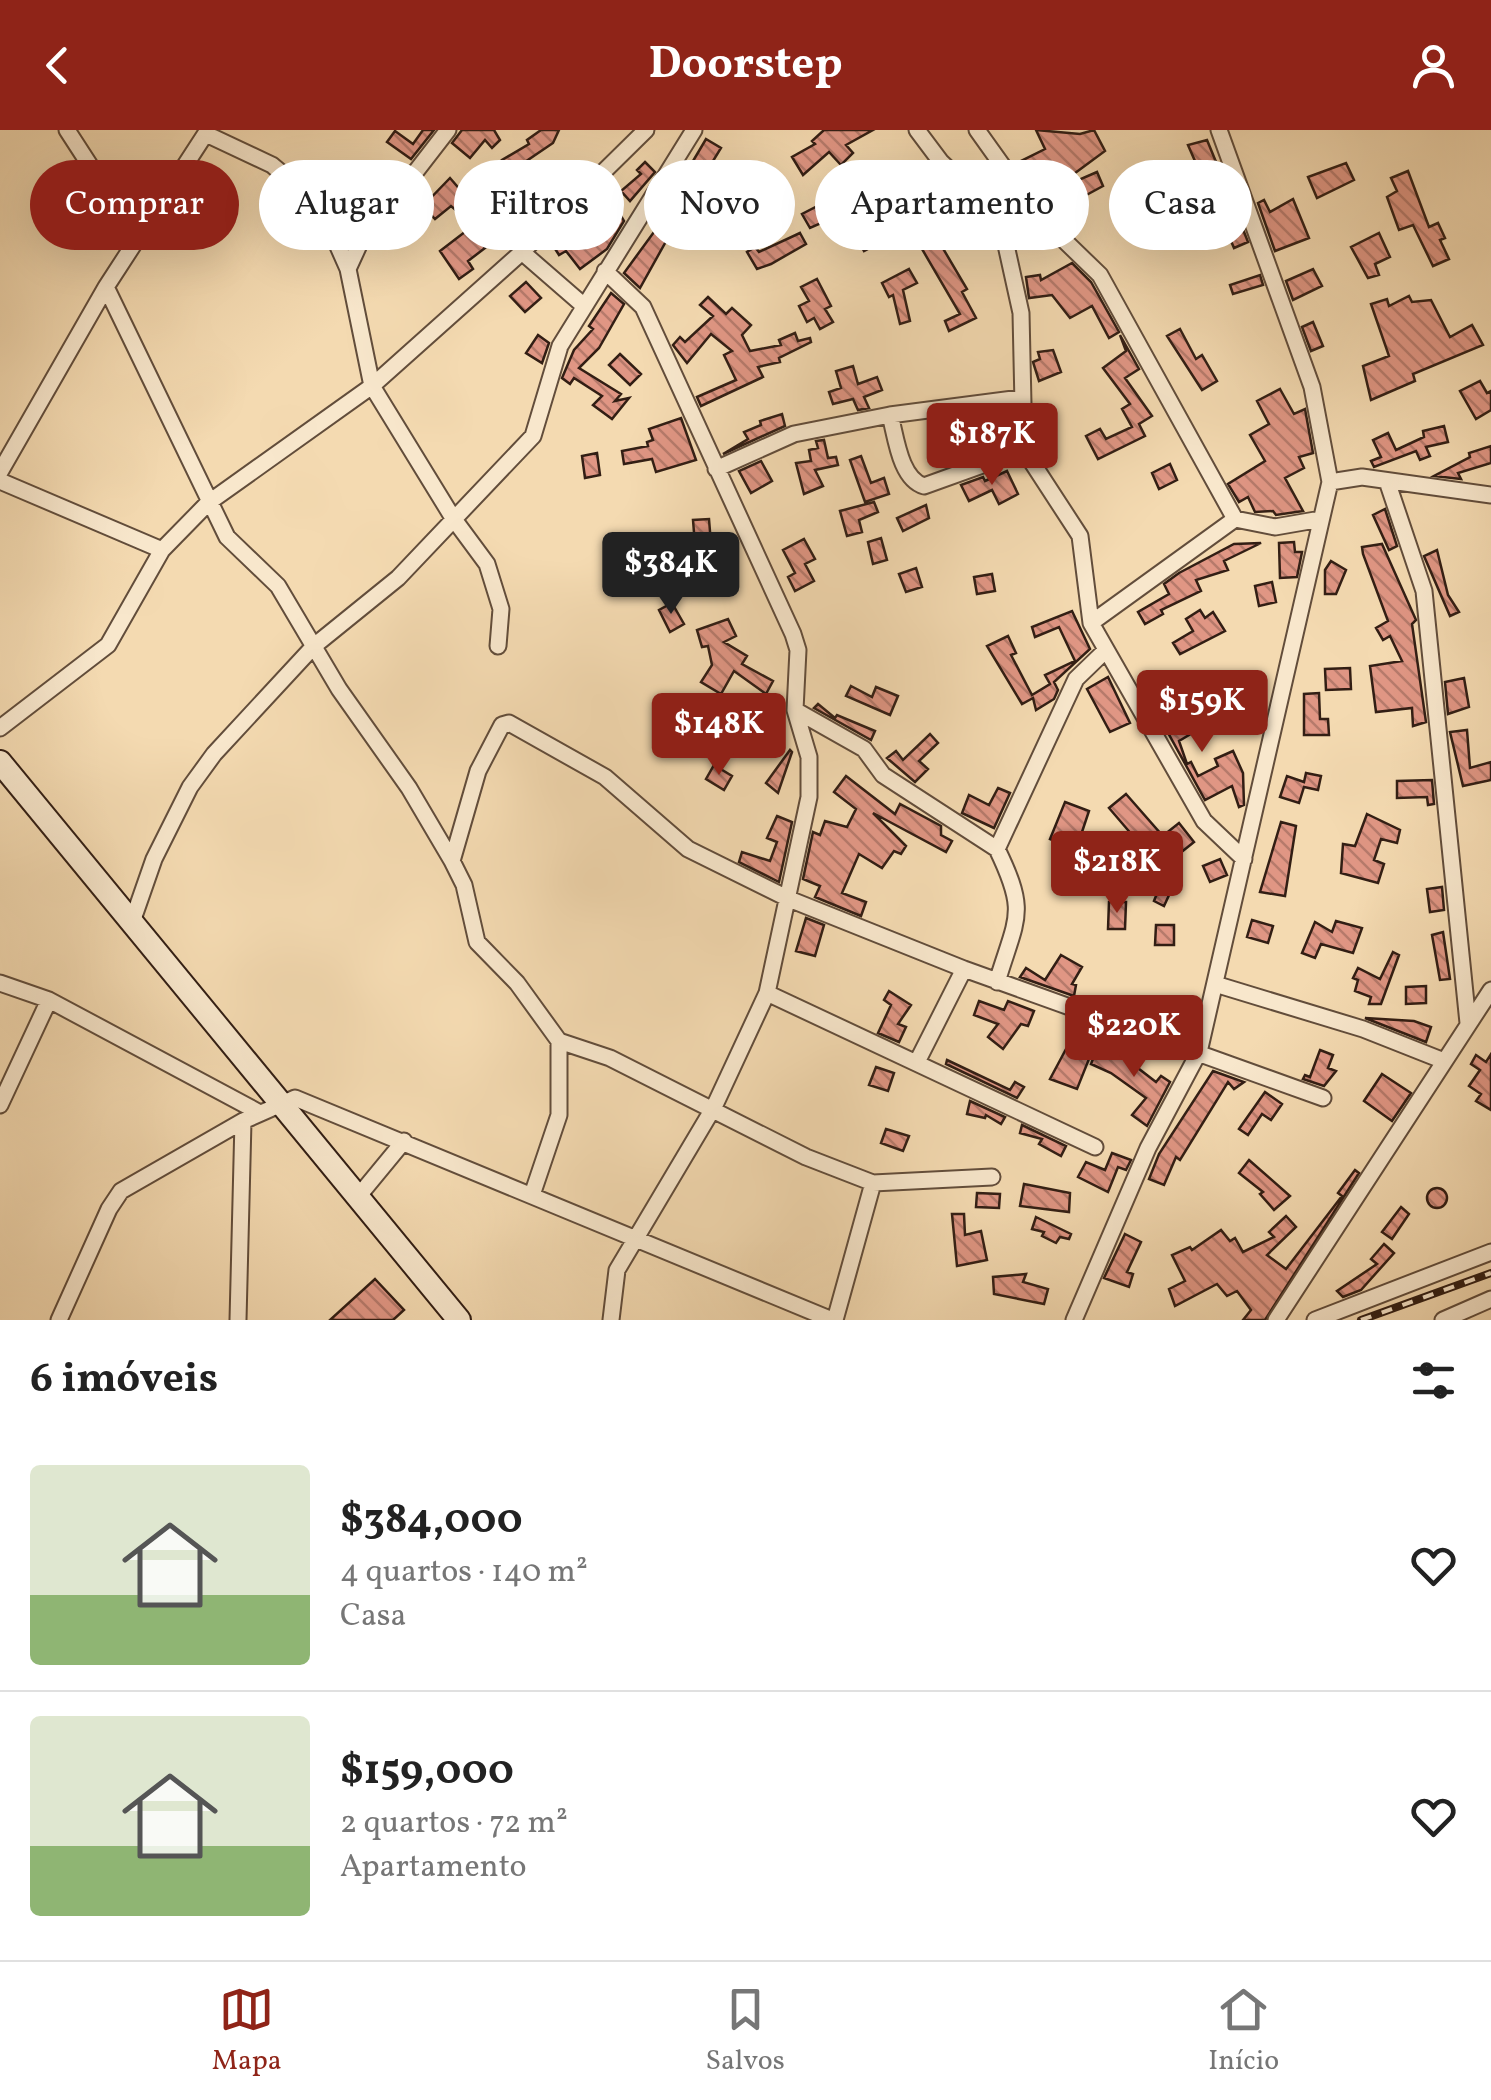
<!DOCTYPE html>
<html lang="pt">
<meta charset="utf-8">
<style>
:root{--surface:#fff;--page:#f2f2f2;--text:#222;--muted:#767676;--line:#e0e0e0;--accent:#8f2418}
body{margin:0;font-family:Vollkorn,serif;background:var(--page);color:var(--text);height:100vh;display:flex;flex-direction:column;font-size:38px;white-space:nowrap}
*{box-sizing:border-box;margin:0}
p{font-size:32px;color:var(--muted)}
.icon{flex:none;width:55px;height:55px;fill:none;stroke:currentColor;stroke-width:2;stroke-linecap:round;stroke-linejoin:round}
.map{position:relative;height:1190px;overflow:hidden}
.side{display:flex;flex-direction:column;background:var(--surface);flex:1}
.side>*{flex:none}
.guide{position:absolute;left:30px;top:30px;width:1432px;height:90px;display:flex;gap:20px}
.price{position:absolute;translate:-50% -85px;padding:0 22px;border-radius:10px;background:var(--accent);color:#fff;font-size:32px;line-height:65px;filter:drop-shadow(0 2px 5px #0008)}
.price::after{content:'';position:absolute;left:50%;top:60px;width:30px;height:22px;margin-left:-15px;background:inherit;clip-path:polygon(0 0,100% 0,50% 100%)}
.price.on{background:#222;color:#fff}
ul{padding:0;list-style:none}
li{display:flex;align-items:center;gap:30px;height:250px;padding:0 30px}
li+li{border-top:2px solid var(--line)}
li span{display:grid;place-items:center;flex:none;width:280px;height:200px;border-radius:10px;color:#555}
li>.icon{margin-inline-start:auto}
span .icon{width:120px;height:120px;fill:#fffc;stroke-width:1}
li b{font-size:42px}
h2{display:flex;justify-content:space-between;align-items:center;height:120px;padding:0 30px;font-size:42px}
.chip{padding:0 35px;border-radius:45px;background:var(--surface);box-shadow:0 10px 40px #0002;font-size:35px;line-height:90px}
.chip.on{background:var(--accent);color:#fff}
header{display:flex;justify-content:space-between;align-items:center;height:130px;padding:0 30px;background:var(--accent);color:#fff;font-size:45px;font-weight:700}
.tabs{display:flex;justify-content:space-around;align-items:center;height:140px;border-top:2px solid var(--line);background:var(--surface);font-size:28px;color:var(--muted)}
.tabs a{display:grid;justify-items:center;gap:5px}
.tabs .on{color:var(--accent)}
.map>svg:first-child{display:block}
.building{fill:url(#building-back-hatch);stroke:#321e14;stroke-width:2.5}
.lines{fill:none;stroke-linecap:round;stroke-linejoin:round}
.street-casing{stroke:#624d3b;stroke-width:19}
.secondary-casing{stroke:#321e14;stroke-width:26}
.street{stroke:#f8e7cc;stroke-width:15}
.secondary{stroke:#f8e7cc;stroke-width:22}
.rail-casing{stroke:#321e14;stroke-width:8}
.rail{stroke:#f8e7cc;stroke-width:4;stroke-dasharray:11;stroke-linecap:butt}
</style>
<header><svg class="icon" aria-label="back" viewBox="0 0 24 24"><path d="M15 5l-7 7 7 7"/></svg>Doorstep<svg class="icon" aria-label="person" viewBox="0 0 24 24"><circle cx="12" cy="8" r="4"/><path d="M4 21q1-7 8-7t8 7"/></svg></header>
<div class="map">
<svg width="1491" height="1190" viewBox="0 0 1491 1190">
<defs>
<pattern id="building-back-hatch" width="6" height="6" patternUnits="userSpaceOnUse" patternTransform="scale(2.5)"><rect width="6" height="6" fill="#e09684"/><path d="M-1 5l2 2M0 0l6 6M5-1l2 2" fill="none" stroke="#b67a6b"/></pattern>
</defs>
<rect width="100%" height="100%" fill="#f4dab1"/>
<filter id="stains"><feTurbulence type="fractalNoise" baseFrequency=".002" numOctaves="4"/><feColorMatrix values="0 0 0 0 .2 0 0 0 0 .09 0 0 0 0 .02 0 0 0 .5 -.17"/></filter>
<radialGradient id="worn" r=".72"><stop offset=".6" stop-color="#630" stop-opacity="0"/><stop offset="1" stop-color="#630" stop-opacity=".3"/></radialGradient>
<path class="building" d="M423,0h11l-23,29 -24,-17 8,-11 18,13z
M462,0h32l6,10 -8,8 -7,-8 -15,18 -18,-15z
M541,0h18l-6,13 -28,19 5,10 -16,9 -12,-21 27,-16 -2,-4z
M824,0h49l-27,15 7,8 -12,12 -12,-13 -26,23 -11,-18 23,-13 -3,-3z
M1036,0l44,4 14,-4 11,21 -42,31 2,4 32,-14 6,14 -50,27 -11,-12 4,-3 -16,-28 -9,2 -6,-8 30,-15z
M706,9l15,9 -36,59 -15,-7z
M1207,10l16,39 -18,5 -17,-39z
M645,32l10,10 -25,29 -9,-10 20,-17 -4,-4z
M1346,33l8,17 -37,18 -9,-21z
M581,38l4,6 -37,37 -11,-14z
M1408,41l21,56 9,-4 7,15 -5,2 9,19 -16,7 -20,-41 -14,5 -12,-33 10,-6 -6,-13z
M450,48l13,15 8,-9 18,15 -19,23 -19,-16 -16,13 -12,-13z
M837,66l7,17 -34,15 -8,-14z
M1226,66h4l18,46 -14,6 -20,-47z
M1293,69l16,39 -34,13 -17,-48 6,-3 6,12z
M598,79l12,17 11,-10 3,5 -17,28 -27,20 -14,-18 -7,4 -7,-11z
M662,91l12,6 -34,61 -16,-15z
M470,98l15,20 -17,13 5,8 -14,10 -19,-28z
M875,98l8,13 -19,10 -7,-13z
M800,103l6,11 -35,20 -14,5 -10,-17 8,-5 4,5z
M1379,103l11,24 -15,7 4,11 -11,3 -17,-31z
M938,110l29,49 -5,3 14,26 -27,13 -4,-10 15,-7 -38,-65z
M1072,133l19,19 28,50 -10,6 -17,-32 -22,12 -18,-23 -23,3 -3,-21 14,-2 1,5z
M909,139l8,14 -14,7 7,31 -10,3 -7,-29 -4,2 -7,-14z
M1313,139l9,17 -29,14 -7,-19z
M1260,145l3,10 -30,9 -3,-9z
M817,149l14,27 -6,3 8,13 -13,7 -6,-11 -7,4 -8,-16 10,-5 -8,-14z
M526,152l15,16 -16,14 -15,-16z
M611,163l13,11 -25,44 -20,20 42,26 -6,7 14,-3 -17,21 -19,-14 9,-9 -28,-18 -4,6 -8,-6 12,-28 19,-21 -4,-3z
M1409,166l3,6 19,-2 19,37 22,-12 11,20 -70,29 2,7 -44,19 -8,-34 26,-10 -18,-52 16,-5 2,7z
M708,167l18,17 6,-6 19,17 -9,10 8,16 31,-6 -2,-5 16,-7 3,8 12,-3 1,4 -32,16 1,4 -22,5 5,10 -62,29 -4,-9 39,-17 -12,-25 8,-4 -21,-17 -24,29 -14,-18 7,-8 5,5 28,-26 -13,-11z
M1313,192l10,24 -12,5 -9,-24z
M1180,199l16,30 6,-4 15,26 -15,9 -35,-54z
M538,205l11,8 -7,20 -16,-10z
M1120,205l19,34 -14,9 27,38 -13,8 6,12 -47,23 -12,-23 14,-7 6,10 26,-12 -10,-18 8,-5 -27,-36 23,-17z
M1053,220l8,22 -22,9 -6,-19 7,-3 -2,-7z
M620,224l21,20 -11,11 -21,-20z
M853,236l5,18 19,-7 5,13 -18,7 5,11 -11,2 -5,-11 -20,5 -4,-12 12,-4 -5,-17z
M1480,251l7,12 4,-2v19l-15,9 -16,-28z
M1280,259l14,25 11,-5 8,44 -14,4 5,11 -19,10 18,33 -27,4 -3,-4 -18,1 -7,-15 -9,5 -11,-18 37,-23 -15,-26 19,-11 -12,-23z
M782,284l3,12 -62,28 25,-15 -4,-7 17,-7 -1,-4z
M681,288l15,42 -40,12 -4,-13 -28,5 -2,-13 26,-5 -1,-4 6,-2 -4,-11z
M1444,296l4,16 -22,5 4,9 -10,4 -4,-9 -42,16 -3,-6 10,-4 -8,-17 15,-7 8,17 28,-13 -1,-6z
M824,310l4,18 8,-1 2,8 -23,5 8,16 -19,8 -8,-31 15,-2 -2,-11 9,-2 -2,-7z
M1491,316v17l-33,10 3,6 -27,-3 36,-19 -1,-4z
M597,323l3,22 -15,3 -3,-22z
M861,326l10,27 13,-5 5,16 -24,8 -15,-42z
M761,331l11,20 -21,12 -12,-22z
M1170,334l7,16 -18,9 -7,-16z
M1007,341l11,23 -19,10 -7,-14 -23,11 -8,-16 22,-8 2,4z
M874,372l4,10 -19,8 3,12 -15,4 -7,-25z
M926,375l3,13 -26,13 -6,-13z
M1385,379l12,37 -8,4 -16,-35z
M709,389l2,25 -16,1 -2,-25z
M881,408l6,22 -14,4 -5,-22z
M804,409l11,20 -10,5 9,17 -19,10 -7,-14 7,-4 -12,-23z
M1294,412l1,10h7l-5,25 -17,1 -1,-35z
M1261,413l-37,18 4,9 -32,10 5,11 -40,19 2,4 -18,10 -7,-12 31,-18 -5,-10 15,-11 55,-29z
M1382,414l34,76 -4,4 14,98 -13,4 -1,-18 -36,4 -6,-46 32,-5 -12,-25 -7,4 -7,-12 12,-7 -25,-67 -1,-7z
M1437,420l11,45 11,17 -9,4 -26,-60z
M658,429l4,22 -22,4 -4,-23z
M1331,431l15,9 -10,24h-11v-24z
M706,437l2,15 -39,4 -1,-14z
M916,438l6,19 -16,5 -7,-18z
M992,444l3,17 -18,3 -3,-17z
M1272,452l4,20 -17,4 -4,-20z
M672,473l12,21 -14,8 -11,-22z
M1200,480l5,8 8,-6 12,19 -45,23 -7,-11 20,-12 -7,-12z
M1072,481l18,38 -36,33 4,8 -4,9 -18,11 -3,-12 -11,6 -35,-58 21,-10 8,17 -5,2 21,40 18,-11 -5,-9 30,-14 -16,-34 -24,10 -3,-10z
M728,489l8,17 -12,6 23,14 -5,8 31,17 -7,13 -32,-23 -13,23 -20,-12 11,-17 -4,-19 -6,1 -5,-17z
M1350,538l1,21 -25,1 -1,-21z
M1228,544l14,18 -16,12 -14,-19z
M1108,547l22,46 -20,9 -23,-43z
M1464,548l5,29 -21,7 -3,-32z
M851,556l21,11 4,-10 22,9 -8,19 -44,-19z
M1319,563l1,26h8l1,16h-25v-41z
M1161,564l13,22 13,-7 12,20 -20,12 8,23 4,-2 7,14 20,-10 -3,-7 18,-8 10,22 1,32 -5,2 -7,-21 -27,14 -55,-100z
M818,574l17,14 2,-3 38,16 -4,9 -57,-32z
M703,595l33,14 7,6 -8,9 -15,-13 -3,9 -21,-9z
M751,598l16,7 -9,21 -15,-6z
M1467,600l3,38 21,-6v18l-28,6 -13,-54z
M930,604l8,9 -19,18 9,8 -13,13 -28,-24 9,-7 7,9z
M790,620l2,2 -14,41 -12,-10z
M714,635l18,11 -8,14 -18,-11z
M1306,643l15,3 -3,14 -14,-3 -5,16 -19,-6 7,-21 17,6z
M846,646l49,38 5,-10 41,22v9l11,6 -6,11 -73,-39 33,33 -5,8 -7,-3 -12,17 -23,-14 -17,39 24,9 -5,14 -46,-19 5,-11 -17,-7 10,-47 7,3 5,-14 22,6 9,-18 -22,-17z
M1432,650l2,24 -6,1 -1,-8 -30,1v-17z
M998,658l12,5 -16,35 -32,-15 7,-18 20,10z
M1126,664l35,40 -16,16 -36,-42z
M1065,672l24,9 -13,39 -26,-11z
M1367,684l33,16 -3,13 -16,-4 -7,21 10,4 -6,19 -37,-10 2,-29 12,2z
M777,686l15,6 -13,60 -40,-20 3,-10 28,9 7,-19 -10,-4z
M1281,692l15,4 -11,70 -25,-4z
M1179,693l15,19 -20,16 -15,-19z
M1220,729l7,16 -17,7 -7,-16z
M1145,737l30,15 -11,24 -10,-5 4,-10 -21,-12z
M1442,757l2,23 -14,2 -3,-23z
M1109,772h17l-1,27h-17z
M806,788l18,7 -9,31 -19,-5z
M1252,790l21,6 -5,17 -21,-6z
M1336,791l26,7 -9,25 -32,-9 -6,14 -13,-5 13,-31 17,10z
M1156,795h18v20h-19z
M1443,802l7,47 -10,1 -8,-45z
M1393,822l6,3 -18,49h-12l2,-7 -16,-6 3,-11 -5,-2 5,-10 22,11z
M1061,825l21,12 -10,17 4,1 -2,11 -54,-19 6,-9 19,12z
M1426,856v17l-20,1v-17z
M889,861l22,14 -13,19 8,3 -7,15 -21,-9 13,-28 -7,-5z
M979,871l25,9 4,-9 26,10 -6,15 -7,-2 -18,25 -15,-12 10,-13 -24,-9z
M1365,888l49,3 17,6 -5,15z
M1120,916l19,8 -5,11 22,17 5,-6 9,6 -23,44 -15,-11 14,-17 -35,-25 -20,-9 5,-13 18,7z
M1066,919l23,10 -12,30 -27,-10z
M1320,920l13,5 -5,13 8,3 -12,15 -21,-7 2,-4 5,2z
M1491,924v56l-15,-9 5,-7 -12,-8 11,-16 -9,-6 5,-9 10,7z
M947,930l63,30 5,-8 9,5 -7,11 -71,-34z
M876,937l18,6 -6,18 -19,-6z
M1213,941l31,11 -10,7 -6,-7 -48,78 -4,-3 -12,28 -15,-6 10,-25z
M1382,944l29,19 -19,28 -28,-20z
M1265,962l17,12 -11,16 -9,-6 -14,21 -9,-6z
M970,971l35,16 -4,7 -15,-9 -1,3 -18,-4z
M1022,995l44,21 -5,10 -22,-12 3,-5 -22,-6z
M886,999l23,7 -6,15 -22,-8z
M1112,1023l19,7 -5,10 -8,-3 -10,25 -30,-15 8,-15 19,8z
M1249,1030l41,36 -16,14 -14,-16 3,-2 -24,-19z
M1355,1040l4,3 -94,147h-22l8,-10 -14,-19 -10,5 -10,-12 -42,22 -6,-17 16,-8 -13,-26 18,-8 2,3 29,-20 9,11 5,-3 8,14 31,-15 -5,-5 17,-16 10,11 -29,28 19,14 56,-73 -4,-3z
M1024,1054l46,9 -1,19 -49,-6z
M1427 1068a10 10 0 1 1 20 0a10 10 0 1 1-20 0Z
M977,1063l23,1 -1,14 -23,-1z
M1401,1077l8,7 -17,25 -10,-7z
M952,1084h12l1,21 16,-4 6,29 -30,6z
M1036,1087l35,17 -2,5 -9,-2 -4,6 -14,-7 2,-4 -12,-3z
M1125,1104l16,8 -14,30 6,2 -4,13 -25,-9z
M1384,1114l10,9 -33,37 -18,7 -6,-6 40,-27 -6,-5z
M1026,1144l-3,8 25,7 -4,15 -50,-10 -1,-17z
M375,1149l29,31 -11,10h-63z"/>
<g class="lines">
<defs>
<path id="street" d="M67,0l70,108
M917,0l24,32 49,46 14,28 17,77 3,137 56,86 11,87 113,198 40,38
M977,0l60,84 63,61 135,244
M206,4l66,31 44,37 9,15 23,52 24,117 81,132 34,46 14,45 -3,37
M522,122l61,53
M348,139l11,-24 89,-115
M605,141l38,36 150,327 5,16 -3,60 14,47v40l-42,196 -53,114 -97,163 -6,50
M106,157l121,250 51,49 61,103 70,99 43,73 12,24 13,57 40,41 42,58v74l-27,80
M890,285c6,22 10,64 34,71l100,-36
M716,339l78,-35 96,-19 130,-17
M0,342l106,-185 102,-157
M0,351l162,69
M1387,351l37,110 44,432
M1330,352l32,-5 129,18
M1091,493l144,-104 40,8 46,-8
M795,580l69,39 19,26 114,74
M0,598l108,-83 54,-95 46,-47 164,-117 150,-134 124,-122
M452,731l26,-90 24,-46 7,-2 96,54 83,72 101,50 175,70 359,129
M131,795l23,-66 36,-72 24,-33 100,-108 84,-68 135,-142 27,-90 134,-216
M997,852c20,-66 31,-69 0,-133l79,-170 30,-29
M0,853l49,17 211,113
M1215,854l148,45 81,32
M767,863l328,154
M559,911l51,17 196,99 67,26 119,-6
M917,932l47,-93
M0,975l49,-105
M357,1068l47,-57
M59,1190l50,-111 12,-18 122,-70 52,-23 537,222
M238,1190l5,-199
M835,1190l38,-137
M1074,1190l74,-172 51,-96 131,-570 -18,-95 -93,-257
M1276,1190l215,-330
M1315,1190l176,-68
M1443,1190l48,-21"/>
<path id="secondary" d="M0,632l459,558"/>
</defs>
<use href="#street" class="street-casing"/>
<use href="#secondary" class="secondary-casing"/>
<use href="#street" class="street"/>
<use href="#secondary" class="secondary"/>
<defs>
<path id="rail" d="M1361,1190l130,-47"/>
</defs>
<use href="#rail" class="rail-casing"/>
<use href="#rail" class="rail"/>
</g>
<rect width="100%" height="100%" filter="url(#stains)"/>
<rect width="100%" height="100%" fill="url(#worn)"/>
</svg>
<b class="price" style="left:992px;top:358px">$187K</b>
<b class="price on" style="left:671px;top:487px">$384K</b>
<b class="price" style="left:1202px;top:625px">$159K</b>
<b class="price" style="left:719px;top:648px">$148K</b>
<b class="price" style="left:1117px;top:786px">$218K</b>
<b class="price" style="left:1134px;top:950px">$220K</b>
<div class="guide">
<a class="chip on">Comprar</a>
<a class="chip">Alugar</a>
<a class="chip">Filtros</a>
<a class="chip">Novo</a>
<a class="chip">Apartamento</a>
<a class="chip">Casa</a>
</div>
</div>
<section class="side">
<h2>6 imóveis<svg class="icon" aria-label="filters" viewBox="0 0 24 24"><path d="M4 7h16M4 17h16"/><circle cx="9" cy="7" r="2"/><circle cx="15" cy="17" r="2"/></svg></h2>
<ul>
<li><span style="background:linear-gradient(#dfe7d0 65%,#8fb573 0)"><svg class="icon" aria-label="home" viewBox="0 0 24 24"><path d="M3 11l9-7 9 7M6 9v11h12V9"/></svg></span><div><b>$384,000</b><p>4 quartos · 140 m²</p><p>Casa</p></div><svg class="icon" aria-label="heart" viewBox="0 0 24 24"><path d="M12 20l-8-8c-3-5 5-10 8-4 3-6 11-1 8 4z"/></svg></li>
<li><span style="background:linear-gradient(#dfe7d0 65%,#8fb573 0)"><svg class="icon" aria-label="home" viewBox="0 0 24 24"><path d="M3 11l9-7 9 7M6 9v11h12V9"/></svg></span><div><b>$159,000</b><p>2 quartos · 72 m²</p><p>Apartamento</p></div><svg class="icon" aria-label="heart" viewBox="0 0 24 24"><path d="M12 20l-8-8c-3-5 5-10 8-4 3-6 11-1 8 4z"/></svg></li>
</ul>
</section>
<nav class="tabs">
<a class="on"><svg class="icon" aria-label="map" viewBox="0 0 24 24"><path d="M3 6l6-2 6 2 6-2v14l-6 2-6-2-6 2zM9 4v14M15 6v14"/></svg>Mapa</a>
<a><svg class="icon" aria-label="saved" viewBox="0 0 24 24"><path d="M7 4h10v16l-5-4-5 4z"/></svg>Salvos</a>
<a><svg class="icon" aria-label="home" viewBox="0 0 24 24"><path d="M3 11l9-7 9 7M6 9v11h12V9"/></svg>Início</a>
</nav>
